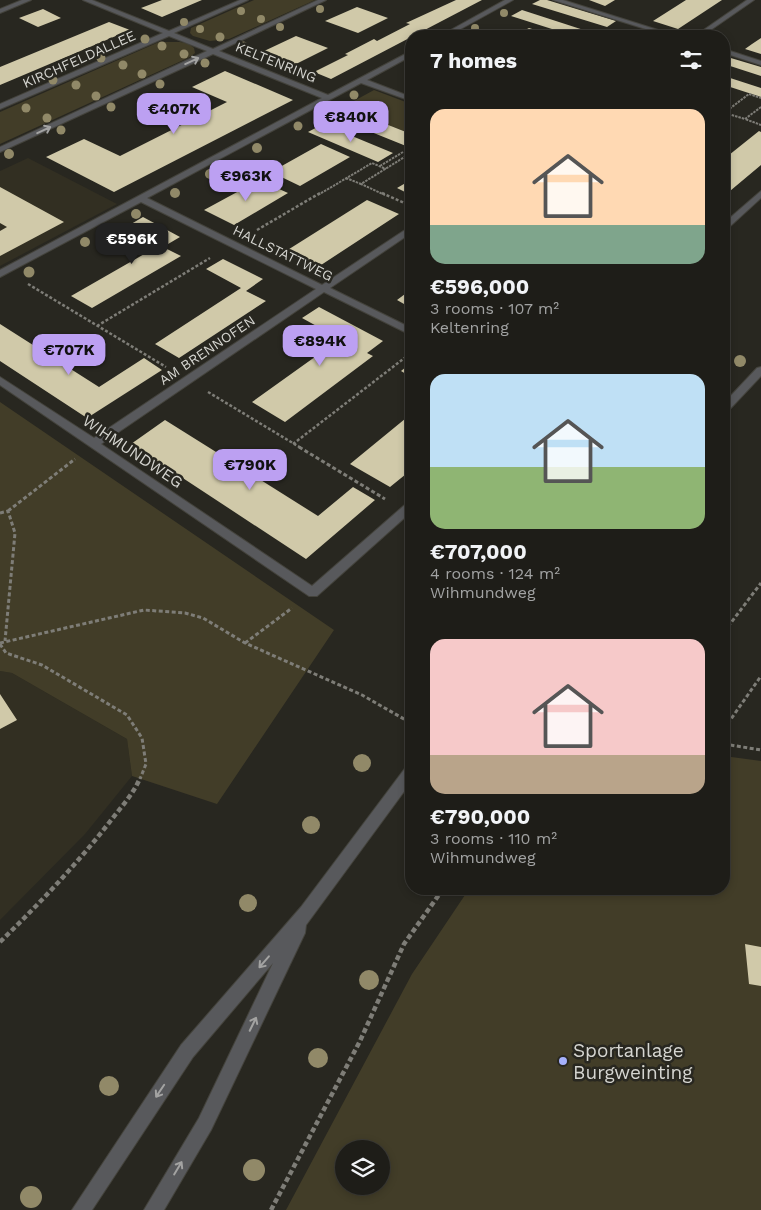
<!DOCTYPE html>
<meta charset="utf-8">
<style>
:root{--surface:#1e1d18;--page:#262621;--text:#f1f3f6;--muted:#a1a2a2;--line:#3c3b37;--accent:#bca0f2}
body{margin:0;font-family:"Work Sans",sans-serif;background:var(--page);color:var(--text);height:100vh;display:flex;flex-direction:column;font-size:19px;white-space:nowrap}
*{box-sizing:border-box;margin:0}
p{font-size:16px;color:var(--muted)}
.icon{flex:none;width:28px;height:28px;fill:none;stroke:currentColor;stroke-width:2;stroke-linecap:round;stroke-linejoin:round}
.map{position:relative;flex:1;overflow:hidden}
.drawer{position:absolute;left:405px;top:30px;width:325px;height:865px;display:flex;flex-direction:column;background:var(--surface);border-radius:20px;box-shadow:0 2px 8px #0003,0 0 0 1px var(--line)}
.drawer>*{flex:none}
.controls{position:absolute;left:335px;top:1140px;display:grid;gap:10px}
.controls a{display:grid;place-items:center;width:55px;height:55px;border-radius:50%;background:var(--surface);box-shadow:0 2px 8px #0003,0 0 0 1px var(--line);font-size:25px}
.price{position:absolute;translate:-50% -42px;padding:0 11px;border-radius:10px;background:var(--accent);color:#111;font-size:16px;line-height:32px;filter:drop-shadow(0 1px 2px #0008)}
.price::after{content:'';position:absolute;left:50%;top:30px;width:15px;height:11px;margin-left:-8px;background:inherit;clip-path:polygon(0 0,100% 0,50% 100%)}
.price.selected{background:#222;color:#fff}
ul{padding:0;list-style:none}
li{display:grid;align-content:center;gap:10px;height:265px;padding:0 25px}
li span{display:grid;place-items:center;height:155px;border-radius:15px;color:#555}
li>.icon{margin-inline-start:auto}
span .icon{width:90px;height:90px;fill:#fffc;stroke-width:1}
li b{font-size:21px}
h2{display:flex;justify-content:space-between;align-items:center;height:60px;padding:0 25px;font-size:21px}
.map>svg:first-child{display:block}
.built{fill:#322f22}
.green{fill:#423d28;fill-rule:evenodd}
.building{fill:#d0c9a9}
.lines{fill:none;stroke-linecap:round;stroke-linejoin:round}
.minor-casing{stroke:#44433c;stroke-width:2}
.tertiary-casing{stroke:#44433c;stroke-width:2}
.path-far3{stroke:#7e7d77;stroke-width:2;stroke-dasharray:2.5 1;stroke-linecap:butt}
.path-far2{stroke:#7e7d77;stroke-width:2.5;stroke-dasharray:3 2;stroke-linecap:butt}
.path-far1{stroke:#7e7d77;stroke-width:3;stroke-dasharray:4 2.5;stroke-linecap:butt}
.path{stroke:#7e7d77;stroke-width:4.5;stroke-dasharray:5 3;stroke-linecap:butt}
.minor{fill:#58595c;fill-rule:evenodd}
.tertiary{fill:#58595c;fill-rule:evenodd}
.tree{fill:#918968}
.oneway{stroke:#a3a3a2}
.poi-dot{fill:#a6b1fc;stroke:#282720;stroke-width:2}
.labels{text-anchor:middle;stroke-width:5;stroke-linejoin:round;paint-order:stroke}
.far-street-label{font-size:14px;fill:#d5d5d0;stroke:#282720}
.street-label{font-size:16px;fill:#d5d5d0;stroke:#282720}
.near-poi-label{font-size:19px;fill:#d5d5d0;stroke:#282720;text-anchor:start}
</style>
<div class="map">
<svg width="761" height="1210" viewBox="0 0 761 1210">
<rect width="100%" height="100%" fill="#282720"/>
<path class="built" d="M28,158l89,46 -117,62v-95z
M0,671l12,2 115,66 5,37 -47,58 -85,86z"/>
<path class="green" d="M254,0h61l-86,39 -19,2 -17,-5 -3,-3 1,-5z
M159,42h21l9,2 5,4 1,5 -5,4 -190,87v-32z
M374,90l37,14v30l-68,-27z
M0,402l334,228 -117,174 -85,-28 -5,-37 -115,-66 -12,-2z
M724,756l37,5v449h-475l126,-236 57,-85h255zM344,1149h37v37h-37z"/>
<path class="building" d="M162,0h40l-40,17 -21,-9z
M456,0h26l-151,79 -17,-7 34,-17 -3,-1 29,-15 3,2 33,-17 -4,-1z
M540,0h7l69,21 -9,6 -75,-23z
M589,0h26l-10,6z
M686,0h36l-44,29 -25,-8z
M357,7l31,11 -30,15 -33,-12z
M43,9l18,9 -23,9 -19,-9z
M522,10l74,24 -4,2h-18l-63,-20z
M109,22l21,8 -130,55v-18z
M529,28l25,8h-40z
M296,36l32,12 -34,17 -32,-13z
M761,38v16l-16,-5 7,-5z
M724,56l37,11v9l-37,-12z
M225,71l68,29 -179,92 -68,-35 38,-18 36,17 107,-54 -35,-15z
M724,76l37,12v9l-37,-12z
M348,109l63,25v14l-77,-31z
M323,124l70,29 -15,9 -70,-30z
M759,131l2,1v33l-37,31v-37z
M321,144l29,13 -50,29 -29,-14z
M411,179v16l-14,-7 12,-7z
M259,180l29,13 -54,32 -30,-15z
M0,187l64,35 -64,34v-25l7,-4 -7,-4z
M367,200l32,14 -81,53 -32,-16z
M143,217l37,20 -17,10 18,9 -89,52 -21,-12 89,-51 -34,-18z
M223,259l40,20 -17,12 20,10 -87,57 -24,-14 86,-56 -35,-19z
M411,290v18l-14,-8 12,-9z
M319,307l64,34 -16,12 6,3 -88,66 -33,-20 88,-63 -38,-21z
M0,324l99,63 45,-29 18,12 -75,48 -87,-57z
M411,363v14l-10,-6z
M411,414v56l-21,17 -40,-23z
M165,420l153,96 35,-29 22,13 -69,59 -175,-115z
M0,694l17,26 -17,9z
M745,944l16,3v39l-12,-2z"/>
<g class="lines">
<defs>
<path id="minor" d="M22,0h9l-31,13v-4z
M83,0h9l77,31 71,-31h8l-74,33 39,16 105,-49h8l-107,51 109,44 83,-44v5l-44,24 44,17v4l-50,-18 -214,115 175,87 89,-59v7l-81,55 81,40v7l-87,-43 -223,152 211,142 95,-83 4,-1v10l-94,84h-8l-309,-211v-8l94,61 222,-149 -175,-87 -141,75v-7l322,-172 -109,-44 -213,98v-5l207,-96 -38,-15 -169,73v-5l163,-71z
M505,0h8l-65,36h-8z
M553,0h10l114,36h-9z
M747,0h7l-52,36h-7z
M724,49l37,12v4l-37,-12z
M761,191v7l-34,31 -3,1v-7z"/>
<path id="tertiary" d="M761,367v9l-33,35 -4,1v-9l33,-35z
M411,765v17l-105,143 -1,8 -94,197 -47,80h-20l55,-92 74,-155 -80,94 -101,153h-20l109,-165 120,-138 105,-140z"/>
</defs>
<use href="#minor" class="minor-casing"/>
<use href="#tertiary" class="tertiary-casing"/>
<path class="path-far3" d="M761,107l-16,12 16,6
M724,113l25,-19 12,4
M725,113l20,6
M380,166l23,-14
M346,178l15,6
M318,195l54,-32 14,6
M385,195l-24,-11 50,-31"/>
<path class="path-far2" d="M382,193l29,13
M257,230l63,-37
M28,284l138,83
M97,326l113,-68
M208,392l93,56
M293,444l118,-91"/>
<path class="path-far1" d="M299,447l86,52
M8,511l67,-52
M0,513l8,-2 7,22 -10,108
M724,632l37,-49
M0,643l144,-33 41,3 18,5 42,25 117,52 49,28
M245,643l47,-35
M0,644l6,9 36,12 85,50 15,23 4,26 -6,15
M724,729l37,-53
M724,744l37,6"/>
<path class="path" d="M0,942c40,-39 78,-79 112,-123 10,-13 22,-26 28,-41
M271,1210l89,-169 44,-97 39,-55"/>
<use href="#minor" class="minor"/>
<use href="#tertiary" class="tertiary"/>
</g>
<g class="tree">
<circle cx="320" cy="9" r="4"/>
<circle cx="241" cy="11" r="4"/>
<circle cx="504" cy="13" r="4"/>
<circle cx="261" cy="19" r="4"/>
<circle cx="184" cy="22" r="4"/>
<circle cx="280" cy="27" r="4"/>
<circle cx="475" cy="28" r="4"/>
<circle cx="200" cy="29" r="4"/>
<circle cx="220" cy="37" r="4.5"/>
<circle cx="145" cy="39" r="4.5"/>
<circle cx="162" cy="46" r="4.5"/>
<circle cx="243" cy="46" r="4.5"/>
<circle cx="184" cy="54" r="4.5"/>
<circle cx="101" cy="58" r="4.5"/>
<circle cx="205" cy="63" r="4.5"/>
<circle cx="123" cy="65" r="4.5"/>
<circle cx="142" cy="74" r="4.5"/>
<circle cx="53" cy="80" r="4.5"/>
<circle cx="160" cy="84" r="4.5"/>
<circle cx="76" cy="85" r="4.5"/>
<circle cx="354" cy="95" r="4.5"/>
<circle cx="96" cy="96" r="4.5"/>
<circle cx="111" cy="107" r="4.5"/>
<circle cx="26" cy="108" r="4.5"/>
<circle cx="331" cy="108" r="4.5"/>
<circle cx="47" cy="118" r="4.5"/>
<circle cx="298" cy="126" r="4.5"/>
<circle cx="61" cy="130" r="4.5"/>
<circle cx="257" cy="148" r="5"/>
<circle cx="9" cy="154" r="5"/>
<circle cx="210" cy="174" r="5"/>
<circle cx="175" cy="193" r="5"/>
<circle cx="136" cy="214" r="5"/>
<circle cx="85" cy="242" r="5"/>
<circle cx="29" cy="272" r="5.5"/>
<circle cx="740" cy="361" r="6"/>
<circle cx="362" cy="763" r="9"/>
<circle cx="311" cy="825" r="9"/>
<circle cx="248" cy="903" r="9"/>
<circle cx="369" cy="980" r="10"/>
<circle cx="318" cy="1058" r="10"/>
<circle cx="109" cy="1086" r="10"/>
<circle cx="254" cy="1170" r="11"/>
<circle cx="31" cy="1197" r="11"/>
</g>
<defs><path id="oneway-shaft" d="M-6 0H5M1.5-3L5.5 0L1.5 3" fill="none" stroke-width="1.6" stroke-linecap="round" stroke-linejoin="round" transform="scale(1.25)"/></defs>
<g class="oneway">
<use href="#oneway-shaft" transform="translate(192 61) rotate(-25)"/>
<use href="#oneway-shaft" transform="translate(44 130) rotate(-25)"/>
<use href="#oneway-shaft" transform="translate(264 962) rotate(131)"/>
<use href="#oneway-shaft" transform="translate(253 1024) rotate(-64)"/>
<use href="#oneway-shaft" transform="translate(160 1091) rotate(124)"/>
<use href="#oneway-shaft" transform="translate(178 1168) rotate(-59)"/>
</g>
<circle class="poi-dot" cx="563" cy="1061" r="5"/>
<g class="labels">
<g class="far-street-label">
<text transform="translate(79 59) rotate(-24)" y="5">KIRCHFELDALLEE</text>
<text transform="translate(276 62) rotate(22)" y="5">KELTENRING</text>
<text transform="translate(283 253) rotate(26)" y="5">HALLSTATTWEG</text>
<text transform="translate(207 350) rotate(-34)" y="5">AM BRENNOFEN</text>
</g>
<g class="street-label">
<text transform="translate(133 451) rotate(34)" y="6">WIHMUNDWEG</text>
</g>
<g class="near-poi-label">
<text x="573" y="1057">Sportanlage<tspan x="573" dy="22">Burgweinting</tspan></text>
</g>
</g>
</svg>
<div class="controls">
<a><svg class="icon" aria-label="layers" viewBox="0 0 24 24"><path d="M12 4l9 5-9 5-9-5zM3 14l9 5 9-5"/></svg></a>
</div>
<b class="price" style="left:174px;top:135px">€407K</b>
<b class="price" style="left:351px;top:143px">€840K</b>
<b class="price" style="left:246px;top:202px">€963K</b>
<b class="price selected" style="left:132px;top:265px">€596K</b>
<b class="price" style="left:320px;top:367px">€894K</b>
<b class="price" style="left:69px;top:376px">€707K</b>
<b class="price" style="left:250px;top:491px">€790K</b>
<section class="drawer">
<h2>7 homes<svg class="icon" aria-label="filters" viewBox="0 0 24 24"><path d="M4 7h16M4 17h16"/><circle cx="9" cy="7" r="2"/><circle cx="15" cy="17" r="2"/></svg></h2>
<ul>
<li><span style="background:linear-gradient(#ffd9b3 75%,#7fa58c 0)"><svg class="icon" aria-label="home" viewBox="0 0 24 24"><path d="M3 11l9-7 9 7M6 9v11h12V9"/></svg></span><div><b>€596,000</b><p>3 rooms · 107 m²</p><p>Keltenring</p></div></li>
<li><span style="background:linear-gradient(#bfe0f5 60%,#8fb573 0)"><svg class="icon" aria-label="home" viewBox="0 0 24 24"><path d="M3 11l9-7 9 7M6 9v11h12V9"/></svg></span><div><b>€707,000</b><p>4 rooms · 124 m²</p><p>Wihmundweg</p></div></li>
<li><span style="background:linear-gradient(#f6c9c9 75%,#b9a48a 0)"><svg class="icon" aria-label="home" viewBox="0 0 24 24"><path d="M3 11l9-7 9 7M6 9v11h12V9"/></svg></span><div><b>€790,000</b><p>3 rooms · 110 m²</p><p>Wihmundweg</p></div></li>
</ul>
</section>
</div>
